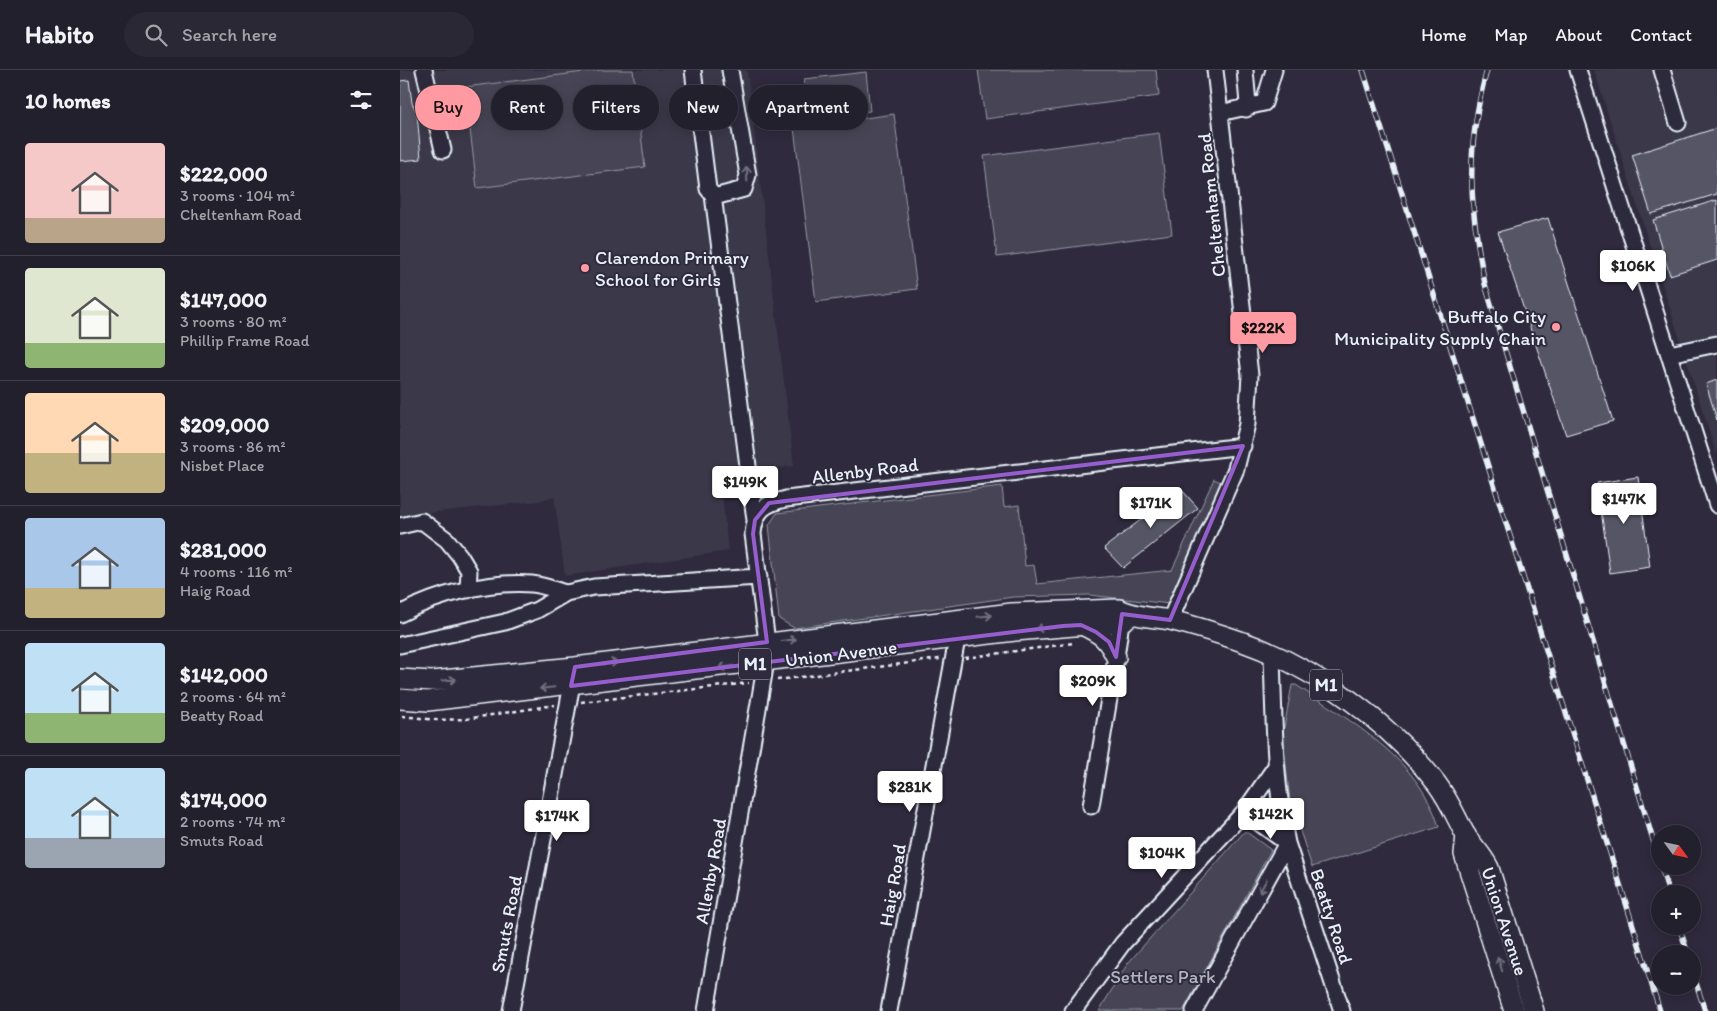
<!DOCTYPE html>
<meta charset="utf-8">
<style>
:root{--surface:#23202e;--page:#2b2836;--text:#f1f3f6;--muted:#a3a3aa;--line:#403e4a;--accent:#ff9aa2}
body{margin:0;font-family:Itim,sans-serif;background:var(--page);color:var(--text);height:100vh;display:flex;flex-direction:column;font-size:19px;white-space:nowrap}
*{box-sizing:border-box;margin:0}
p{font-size:16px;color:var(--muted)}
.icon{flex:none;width:28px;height:28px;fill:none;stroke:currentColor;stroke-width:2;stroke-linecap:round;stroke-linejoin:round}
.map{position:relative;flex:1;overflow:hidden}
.drawer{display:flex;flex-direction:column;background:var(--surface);width:400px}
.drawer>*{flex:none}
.top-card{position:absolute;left:15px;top:15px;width:475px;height:45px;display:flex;gap:10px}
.needle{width:32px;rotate:123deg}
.buttons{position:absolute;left:1251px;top:755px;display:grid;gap:10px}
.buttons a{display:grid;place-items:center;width:50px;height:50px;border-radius:50%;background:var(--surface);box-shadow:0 2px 12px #0003,0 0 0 1px var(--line);font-size:25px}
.price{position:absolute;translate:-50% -42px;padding:0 11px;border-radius:5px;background:#fff;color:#222;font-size:16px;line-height:32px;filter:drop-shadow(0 1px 2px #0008)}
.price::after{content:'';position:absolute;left:50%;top:30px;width:15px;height:11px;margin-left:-8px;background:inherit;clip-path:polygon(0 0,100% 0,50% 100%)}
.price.active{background:var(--accent);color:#111}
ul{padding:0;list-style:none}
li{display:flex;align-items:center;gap:15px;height:125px;padding:0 25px}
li+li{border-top:1px solid var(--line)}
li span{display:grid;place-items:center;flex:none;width:140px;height:100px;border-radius:5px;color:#555}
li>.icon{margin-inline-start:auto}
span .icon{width:60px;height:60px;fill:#fffc;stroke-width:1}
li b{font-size:21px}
h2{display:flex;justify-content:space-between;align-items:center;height:60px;padding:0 25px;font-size:21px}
.pill{padding:0 18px;border-radius:22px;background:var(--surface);box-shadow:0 2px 12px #0003,0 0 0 1px var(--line);font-size:18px;line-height:45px}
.pill.active{background:var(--accent);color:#111}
header{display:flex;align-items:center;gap:30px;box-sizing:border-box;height:70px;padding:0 25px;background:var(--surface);border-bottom:1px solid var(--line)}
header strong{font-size:24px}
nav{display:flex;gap:28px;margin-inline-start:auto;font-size:18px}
.search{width:350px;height:45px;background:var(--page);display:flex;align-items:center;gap:12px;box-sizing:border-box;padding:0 18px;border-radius:28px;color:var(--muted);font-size:19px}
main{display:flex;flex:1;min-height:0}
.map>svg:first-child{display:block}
.built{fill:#3b3749}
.green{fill:#464455;stroke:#979aa6}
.building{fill:#575565;stroke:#e8f1f8}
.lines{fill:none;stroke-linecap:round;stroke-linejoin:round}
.minor-casing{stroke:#e8f1f8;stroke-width:19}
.major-casing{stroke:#e8f1f8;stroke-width:22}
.path{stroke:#e8f1f8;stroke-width:2.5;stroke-dasharray:4 4;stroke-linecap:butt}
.minor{stroke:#2f2a3d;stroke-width:15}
.major{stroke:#2f2a3d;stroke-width:19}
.rail-casing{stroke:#e8f1f8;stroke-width:5.5}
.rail{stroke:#2f2a3d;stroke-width:4;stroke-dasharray:11;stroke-linecap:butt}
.oneway{stroke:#70707e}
.marked{fill:none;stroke:#965dcd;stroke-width:4;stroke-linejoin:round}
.poi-dot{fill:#ff9aa2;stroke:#2f2a3d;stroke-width:2}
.labels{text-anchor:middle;stroke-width:4;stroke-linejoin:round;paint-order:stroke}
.shield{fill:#2f2a3d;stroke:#b0b5c0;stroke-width:1}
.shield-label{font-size:18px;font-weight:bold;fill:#e8f1f8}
.street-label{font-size:19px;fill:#e8f1f8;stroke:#2f2a3d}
.poi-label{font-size:19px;fill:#e8f1f8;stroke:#2f2a3d;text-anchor:start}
.park-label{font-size:19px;fill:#afb4bf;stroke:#2f2a3d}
</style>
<header>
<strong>Habito</strong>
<div class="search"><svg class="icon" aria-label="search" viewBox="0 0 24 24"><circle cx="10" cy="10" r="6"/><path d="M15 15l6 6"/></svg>Search here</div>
<nav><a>Home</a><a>Map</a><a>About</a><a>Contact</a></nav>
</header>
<main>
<section class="drawer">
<h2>10 homes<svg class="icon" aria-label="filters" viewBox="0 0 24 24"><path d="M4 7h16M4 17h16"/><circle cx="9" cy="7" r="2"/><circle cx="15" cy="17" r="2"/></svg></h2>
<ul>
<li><span style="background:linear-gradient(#f6c9c9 75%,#b9a48a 0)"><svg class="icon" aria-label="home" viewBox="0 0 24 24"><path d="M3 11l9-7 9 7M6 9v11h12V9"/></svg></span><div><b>$222,000</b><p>3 rooms · 104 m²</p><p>Cheltenham Road</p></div></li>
<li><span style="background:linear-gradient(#dfe7d0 75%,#8fb573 0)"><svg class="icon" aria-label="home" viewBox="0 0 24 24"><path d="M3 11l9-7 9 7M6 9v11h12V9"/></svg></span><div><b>$147,000</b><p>3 rooms · 80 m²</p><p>Phillip Frame Road</p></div></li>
<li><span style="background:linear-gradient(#ffd9b3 60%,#c2b280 0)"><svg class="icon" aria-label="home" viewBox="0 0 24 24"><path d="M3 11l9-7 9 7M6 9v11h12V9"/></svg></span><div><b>$209,000</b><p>3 rooms · 86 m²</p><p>Nisbet Place</p></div></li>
<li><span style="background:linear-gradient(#a9c7e8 70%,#c2b280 0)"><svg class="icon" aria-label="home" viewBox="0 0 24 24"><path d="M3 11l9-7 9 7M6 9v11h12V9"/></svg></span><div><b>$281,000</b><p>4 rooms · 116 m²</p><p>Haig Road</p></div></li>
<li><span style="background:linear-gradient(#bfe0f5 70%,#8fb573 0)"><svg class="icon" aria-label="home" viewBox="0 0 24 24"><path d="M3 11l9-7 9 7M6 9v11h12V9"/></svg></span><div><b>$142,000</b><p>2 rooms · 64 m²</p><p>Beatty Road</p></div></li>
<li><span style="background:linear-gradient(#bfe0f5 70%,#9aa5b1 0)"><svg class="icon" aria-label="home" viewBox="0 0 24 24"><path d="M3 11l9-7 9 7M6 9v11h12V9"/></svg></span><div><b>$174,000</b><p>2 rooms · 74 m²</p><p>Smuts Road</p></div></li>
</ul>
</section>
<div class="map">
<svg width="1317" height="941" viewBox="0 0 1317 941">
<rect width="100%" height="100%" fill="#2f2a3d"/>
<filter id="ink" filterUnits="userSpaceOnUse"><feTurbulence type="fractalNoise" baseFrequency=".02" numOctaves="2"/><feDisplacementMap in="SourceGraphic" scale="10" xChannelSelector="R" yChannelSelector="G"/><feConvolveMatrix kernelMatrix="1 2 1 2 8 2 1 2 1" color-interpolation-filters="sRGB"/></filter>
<g filter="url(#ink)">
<path class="built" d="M0,0h347l47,396 -74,9 8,76 -163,25 -11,-80 -15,5 -139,15z
M1194,0h123v386z"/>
<path class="green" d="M200,0h33l12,97 -168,21 -12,-101z
M578,0h178l3,26 -174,23z
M466,2l4,39 -62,7 -4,-39z
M494,44l23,175 -101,13 -22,-174z
M759,63l13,101 -175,23 -13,-101z
M814,409l9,4 -53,121 -81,-9 -76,2 -219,31 -15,-9 -10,-94 8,-12 225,-27 2,21 15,-2 6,61 9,-1 3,19 135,-14z
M892,615h4c54,36 124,74 143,142l-127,40 -22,-66 -4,-35 -3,-33z
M845,761l26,19 -88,161h-84l29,-48z"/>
<path class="building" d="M9,10l3,23 5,10 4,46 -21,2v-80z
M1317,58v66l-66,20 -19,-59z
M1317,130v60l-47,15 -17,-55z
M1148,148l65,203 -47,14 -68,-203z
M1317,310v40l-11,-36z
M1238,407l12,90 -40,6 -13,-90z
M781,419l17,19 -75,60 -19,-20z"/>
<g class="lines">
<defs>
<path id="minor" d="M24,0l19,80
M293,0l15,119 5,6 42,325
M845,0l3,34 -2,5
M1178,0l139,435
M1262,0l16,53
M820,43l44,-10 10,-33
M313,125l5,1 26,-7 4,-14 -18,-105
M1269,284l48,-10
M0,456l22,-5 25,19 13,16 9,15 -1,19
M0,544c37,-20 89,-33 132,-30 11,1 23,6 34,9
M770,550l66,-151 11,-45 3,-49 -35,-305
M0,575l105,-23 32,-12 29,-17 28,-6 165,-10
M872,585c2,63 2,126 15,188l55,168
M691,736l25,-149 5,-35 -2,-9
M111,941l63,-338
M306,941l60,-349 1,-20 -14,-108c2,-24 11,-30 33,-35l457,-53
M489,941l70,-383
M673,941l50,-68 121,-131 32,-46
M794,941l93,-168 -43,-31"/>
<path id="major" d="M682,555c19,9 25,13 34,32
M0,609l32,2 143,-14 437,-54 107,-4c17,8 33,8 51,11 25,6 50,14 73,22 72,25 148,82 194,142 12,16 19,33 28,50 8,13 16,18 24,34l45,143
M0,629l28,2 587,-70 106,-9 11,-7
M1066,765l-2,19 50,157"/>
</defs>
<use href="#minor" class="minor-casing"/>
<use href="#major" class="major-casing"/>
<path class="path" d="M565,588l109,-15
M377,610l163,-21
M181,632l168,-19
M2,646l35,4 29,-1 89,-14"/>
<use href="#minor" class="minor"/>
<use href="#major" class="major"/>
<defs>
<path id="rail" d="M963,0l297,941
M1087,0c-22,78 -18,135 -2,214l175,579
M1261,796l8,28
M1279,856l9,28
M1292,900l13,41"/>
</defs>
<use href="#rail" class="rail-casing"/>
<use href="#rail" class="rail"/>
</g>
<defs><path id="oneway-shaft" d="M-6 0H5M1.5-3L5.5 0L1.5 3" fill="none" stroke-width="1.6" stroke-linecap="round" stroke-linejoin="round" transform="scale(1.25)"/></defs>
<g class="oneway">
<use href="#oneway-shaft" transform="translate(347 104) rotate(-92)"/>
<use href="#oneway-shaft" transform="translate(585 546) rotate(-6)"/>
<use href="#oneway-shaft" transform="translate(643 558) rotate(174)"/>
<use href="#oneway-shaft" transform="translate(389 570) rotate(-7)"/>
<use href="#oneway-shaft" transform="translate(210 593) rotate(-7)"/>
<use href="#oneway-shaft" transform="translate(326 597) rotate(173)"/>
<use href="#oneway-shaft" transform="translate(49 610) rotate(-6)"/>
<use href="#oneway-shaft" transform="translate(147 618) rotate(174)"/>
<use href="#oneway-shaft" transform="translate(863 816) rotate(119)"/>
<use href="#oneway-shaft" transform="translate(1100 894) rotate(-107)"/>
</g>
</g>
<path class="marked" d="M843,376l-73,174 -48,-6 -6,43 -7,-15 -13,-10 -15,-7 -18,1 -492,60 4,-19 192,-25 -14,-108 2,-14 14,-17z"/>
<g class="poi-dot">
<circle cx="185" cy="198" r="5"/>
<circle cx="1156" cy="257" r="5"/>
</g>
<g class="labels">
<g class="shield">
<rect x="339" y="578.5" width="32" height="31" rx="4"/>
<rect x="910" y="599.5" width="32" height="31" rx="4"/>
</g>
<g class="shield-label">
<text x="355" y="600">M1</text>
<text x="926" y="621">M1</text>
</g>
<g class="street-label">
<text transform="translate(811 135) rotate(-96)" y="7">Cheltenham Road</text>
<text transform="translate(465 400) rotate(-7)" y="7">Allenby Road</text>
<text transform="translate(441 583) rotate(-7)" y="7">Union Avenue</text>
<text transform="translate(310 801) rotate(-80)" y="7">Allenby Road</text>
<text transform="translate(492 815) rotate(-80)" y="7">Haig Road</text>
<text transform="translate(932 846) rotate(72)" y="7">Beatty Road</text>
<text transform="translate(1105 851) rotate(72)" y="7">Union Avenue</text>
<text transform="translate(106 854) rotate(-79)" y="7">Smuts Road</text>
</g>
<g class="poi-label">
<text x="195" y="194">Clarendon Primary<tspan x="195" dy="22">School for Girls</tspan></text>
<text x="1146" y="253" text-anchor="end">Buffalo City<tspan x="1146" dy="22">Municipality Supply Chain</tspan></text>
</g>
<g class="park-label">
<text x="763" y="913">Settlers Park</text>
</g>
</g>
</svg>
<div class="buttons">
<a><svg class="needle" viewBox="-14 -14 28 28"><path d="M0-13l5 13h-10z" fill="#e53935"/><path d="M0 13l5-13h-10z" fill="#a3a3aa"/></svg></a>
<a>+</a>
<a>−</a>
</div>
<b class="price" style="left:1233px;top:222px">$106K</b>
<b class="price active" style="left:863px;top:284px">$222K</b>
<b class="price" style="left:345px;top:438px">$149K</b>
<b class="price" style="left:1224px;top:455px">$147K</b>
<b class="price" style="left:751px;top:459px">$171K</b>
<b class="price" style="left:693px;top:637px">$209K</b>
<b class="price" style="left:510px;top:743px">$281K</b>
<b class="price" style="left:871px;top:770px">$142K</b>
<b class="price" style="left:157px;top:772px">$174K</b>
<b class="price" style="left:762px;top:809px">$104K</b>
<div class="top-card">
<a class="pill active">Buy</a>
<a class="pill">Rent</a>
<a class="pill">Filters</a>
<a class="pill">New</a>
<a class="pill">Apartment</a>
</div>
</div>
</main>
